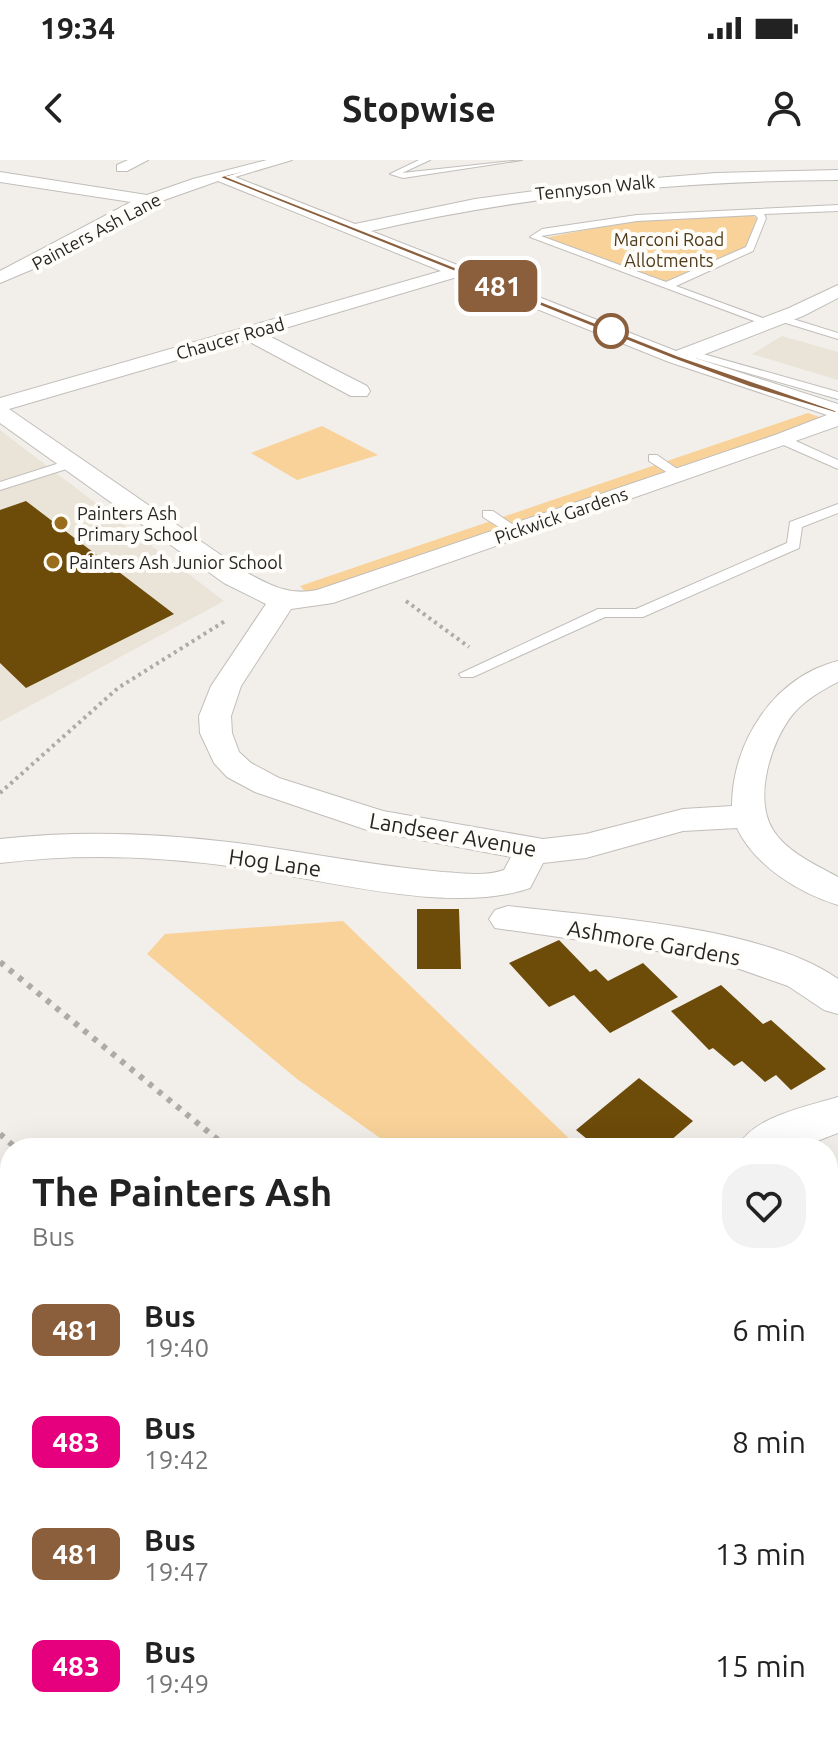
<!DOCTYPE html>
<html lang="en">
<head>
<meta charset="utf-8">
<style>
  :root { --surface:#fff; --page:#f2f2f2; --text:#222; --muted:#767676 }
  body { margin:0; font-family:Ubuntu,sans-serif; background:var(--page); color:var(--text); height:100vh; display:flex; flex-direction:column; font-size:30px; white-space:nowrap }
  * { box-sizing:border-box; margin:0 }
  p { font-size:26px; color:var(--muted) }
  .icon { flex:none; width:44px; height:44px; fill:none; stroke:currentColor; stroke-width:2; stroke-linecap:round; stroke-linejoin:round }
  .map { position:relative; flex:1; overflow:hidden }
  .sheet { position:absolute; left:0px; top:978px; width:838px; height:602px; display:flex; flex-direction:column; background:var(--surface); border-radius:32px 32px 0 0; box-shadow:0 8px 32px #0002 }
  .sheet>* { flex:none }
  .badge { padding:0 16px; border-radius:12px; font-size:28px; line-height:52px }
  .map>.badge { position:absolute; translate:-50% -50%; box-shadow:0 0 0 4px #fff }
  .round { display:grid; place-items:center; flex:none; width:84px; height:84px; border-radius:32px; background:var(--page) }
  .head { display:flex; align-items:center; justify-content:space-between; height:136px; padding:0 32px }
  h1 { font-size:38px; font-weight:600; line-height:60px }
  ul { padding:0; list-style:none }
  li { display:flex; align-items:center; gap:24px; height:112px; padding:0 32px }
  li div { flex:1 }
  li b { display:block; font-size:30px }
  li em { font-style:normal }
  li .badge { min-width:88px; font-weight:700; text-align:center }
  .status { display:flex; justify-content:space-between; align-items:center; height:56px; padding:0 40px; background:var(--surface); direction:ltr }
  .status svg { height:22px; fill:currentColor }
  header { display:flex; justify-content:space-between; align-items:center; height:104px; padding:0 32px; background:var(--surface); font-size:36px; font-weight:600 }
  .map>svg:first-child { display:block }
  .built { fill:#eae3d8 }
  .green { fill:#f8d298 }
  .building { fill:#6d4b09 }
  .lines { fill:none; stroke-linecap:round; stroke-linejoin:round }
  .service-casing { stroke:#c1beba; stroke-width:2 }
  .minor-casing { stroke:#c1beba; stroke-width:2 }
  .path-far2 { stroke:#adaaa7; stroke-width:4; stroke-dasharray:3 4; stroke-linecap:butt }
  .path-far1 { stroke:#adaaa7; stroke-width:6; stroke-dasharray:5 7; stroke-linecap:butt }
  .path { stroke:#adaaa7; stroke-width:7; stroke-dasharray:6 9; stroke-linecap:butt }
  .service { fill:#fff; fill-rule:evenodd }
  .minor { fill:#fff; fill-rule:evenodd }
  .line { fill:#8b5e3c; stroke:#fff; stroke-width:2 }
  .stop-dot { fill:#fff; stroke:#8b5e3c; stroke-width:4 }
  .poi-dot { fill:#996d1b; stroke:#fffdf9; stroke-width:3 }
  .labels { text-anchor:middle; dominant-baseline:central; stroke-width:8; stroke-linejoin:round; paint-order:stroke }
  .far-street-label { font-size:18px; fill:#272625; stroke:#fffdf9 }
  .far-park-label { font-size:18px; fill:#503c1b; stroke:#fffdf9 }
  .far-poi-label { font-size:18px; fill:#272625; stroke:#fffdf9; text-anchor:start }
  .street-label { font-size:22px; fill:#272625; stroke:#fffdf9 }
</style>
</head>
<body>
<div class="status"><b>19:34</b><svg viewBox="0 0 49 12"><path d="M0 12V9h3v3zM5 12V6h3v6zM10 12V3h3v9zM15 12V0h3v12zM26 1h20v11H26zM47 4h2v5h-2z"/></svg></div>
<header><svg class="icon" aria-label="back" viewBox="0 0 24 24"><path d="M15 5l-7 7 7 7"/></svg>Stopwise<svg class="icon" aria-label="person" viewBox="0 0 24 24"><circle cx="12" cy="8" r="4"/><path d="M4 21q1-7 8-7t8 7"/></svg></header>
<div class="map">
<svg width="838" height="1579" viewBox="0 0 838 1579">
  <rect width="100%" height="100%" fill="#f2efeb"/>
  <path class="built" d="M 782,176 L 838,192 L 838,220 L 752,194 Z
    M 0,270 L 224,441 L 0,562 Z"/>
  <path class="green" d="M 751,55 L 757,58 L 746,88 L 671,121 L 663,121 L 544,78 L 636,60 Z
    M 808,253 L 828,260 L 311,438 L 300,426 Z
    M 322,266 L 378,295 L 297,320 L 251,293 Z
    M 343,761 L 579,988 L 394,988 L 297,919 L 147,794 L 165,774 Z"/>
  <path class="building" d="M 26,341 L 174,454 L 26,528 L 0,503 L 0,350 Z
    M 417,749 L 459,749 L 461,809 L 417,809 Z
    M 559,780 L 590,812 L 596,809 L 608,821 L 643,803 L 678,837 L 610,873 L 574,835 L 549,847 L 509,803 Z
    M 721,825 L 763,864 L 771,860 L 826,909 L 791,930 L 776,915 L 765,922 L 742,901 L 734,906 L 713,888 L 709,890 L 671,851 Z
    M 639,918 L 693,961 L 662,988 L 598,988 L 576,970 Z"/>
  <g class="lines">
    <defs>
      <path id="service" d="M 419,0 L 430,0 L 402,13 L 522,0 L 403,18 L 390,14 Z
        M 838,45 L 838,51 L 764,54 L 766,58 L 753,91 L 676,126 L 771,161 L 771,165 L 767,166 L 530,77 L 542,69 L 637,55 ZM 755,55 L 758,58 L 746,87 L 666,122 L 541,76 L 637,61 Z
        M 780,155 L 838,173 L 838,179 L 776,160 L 776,156 Z
        M 689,190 L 838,232 L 838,239 L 685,195 L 685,191 Z
        M 779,277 L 787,277 L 838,300 L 838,309 L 779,283 Z
        M 649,295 L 657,295 L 686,315 L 676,318 L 649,301 Z
        M 72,299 L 76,300 L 76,306 L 0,330 L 0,322 Z
        M 838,344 L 838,353 L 802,367 L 799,388 L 643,457 L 605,457 L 473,517 L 461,517 L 459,514 L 598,449 L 636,449 L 787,383 L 790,362 Z
        M 483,351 L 493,351 L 522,371 L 510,374 L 483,357 Z"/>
      <path id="minor" d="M 128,0 L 148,0 L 127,11 L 117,11 L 117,5 Z
        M 267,0 L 292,0 L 235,17 L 355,64 L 475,39 L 595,23 L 716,13 L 838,10 L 838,20 C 680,21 525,35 371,71 L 676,191 L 789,148 L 838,125 L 838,138 L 803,156 L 695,198 L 838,244 L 838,266 L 333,443 L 291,449 L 241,526 L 231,556 L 232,573 L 239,592 L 251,603 L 279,618 L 383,651 L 543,679 L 586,674 L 683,649 L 732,646 C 732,582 774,517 838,501 L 838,522 C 822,530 805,540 793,554 C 771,581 753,638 773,670 C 787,692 816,705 838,717 L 838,745 C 799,733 755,706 737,668 L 683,671 L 586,698 L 543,703 L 530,728 C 452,756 319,718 236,707 C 156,696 80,693 0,703 L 0,679 C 80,670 157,673 237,683 C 306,692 374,706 443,712 C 463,713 484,717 504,710 L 511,697 L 367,670 L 255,632 L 227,617 L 214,603 L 200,573 L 199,556 L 211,526 L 266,444 L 224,423 L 0,263 L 0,238 L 441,111 L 218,21 L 153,44 L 45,104 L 0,123 L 0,111 L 131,42 L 0,22 L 0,12 L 147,35 L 193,19 ZM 457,117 L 669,202 L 827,255 L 775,275 L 317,430 C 288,436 269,425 244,411 L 9,249 L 246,180 L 351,236 L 367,236 L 370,231 L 367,226 L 265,174 Z
        M 508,746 C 599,757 763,766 838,819 L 838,854 L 824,850 L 788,826 L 731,806 L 657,791 L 495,768 L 489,759 L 495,750 Z
        M 838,937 L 838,973 L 799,988 L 737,988 C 753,956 806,947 838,937 Z"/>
    </defs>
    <use href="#service" class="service-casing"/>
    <use href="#minor" class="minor-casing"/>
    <path class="path-far2" d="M 406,441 L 469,487
      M 0,633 L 118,528 L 225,461"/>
    <path class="path-far1" d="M 0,802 L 228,988
      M 0,974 L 16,988"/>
    <path class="path" d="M 0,1148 L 10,1160
      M 828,1193 L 838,1201
      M 828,1478 L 838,1486
      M 456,1570 L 465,1579
      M 746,1570 L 758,1579"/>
    <use href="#service" class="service"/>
    <use href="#minor" class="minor"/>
  </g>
  <path class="line" d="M 287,0 L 228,17 L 679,196 L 838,251 L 835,253 L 749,227 L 673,199 L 218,17 L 284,0 Z"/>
  <circle class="stop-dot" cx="611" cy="171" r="16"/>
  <g class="poi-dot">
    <circle cx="61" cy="363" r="8"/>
    <circle cx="53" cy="402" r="8"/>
  </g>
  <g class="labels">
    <g class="far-street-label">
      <text transform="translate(595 27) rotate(-6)">Tennyson Walk</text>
      <text transform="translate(96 71) rotate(-28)">Painters Ash Lane</text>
      <text transform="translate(230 178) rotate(-16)">Chaucer Road</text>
      <text transform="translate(561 355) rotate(-19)">Pickwick Gardens</text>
    </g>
    <g class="far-park-label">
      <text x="669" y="79">Marconi Road<tspan x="669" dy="21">Allotments</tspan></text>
    </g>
    <g class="far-poi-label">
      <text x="77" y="353">Painters Ash<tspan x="77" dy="21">Primary School</tspan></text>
      <text x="69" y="402">Painters Ash Junior School</text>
    </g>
    <g class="street-label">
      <text transform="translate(453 674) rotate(10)">Landseer Avenue</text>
      <text transform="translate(275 702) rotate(8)">Hog Lane</text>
      <text transform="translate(654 782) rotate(10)">Ashmore Gardens</text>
    </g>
  </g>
</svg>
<b class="badge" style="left:498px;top:126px;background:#8b5e3c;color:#fff">481</b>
<section class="sheet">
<div class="head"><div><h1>The Painters Ash</h1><p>Bus</p></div><a class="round"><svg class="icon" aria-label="heart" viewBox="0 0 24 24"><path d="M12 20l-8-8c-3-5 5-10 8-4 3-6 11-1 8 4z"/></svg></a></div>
<ul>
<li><span class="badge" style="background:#8b5e3c;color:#fff">481</span><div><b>Bus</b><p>19:40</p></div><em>6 min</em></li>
<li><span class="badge" style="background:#e6007e;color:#fff">483</span><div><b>Bus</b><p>19:42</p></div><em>8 min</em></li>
<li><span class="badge" style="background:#8b5e3c;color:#fff">481</span><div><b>Bus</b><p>19:47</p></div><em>13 min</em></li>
<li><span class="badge" style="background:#e6007e;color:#fff">483</span><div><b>Bus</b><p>19:49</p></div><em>15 min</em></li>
</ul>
</section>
</div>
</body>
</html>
